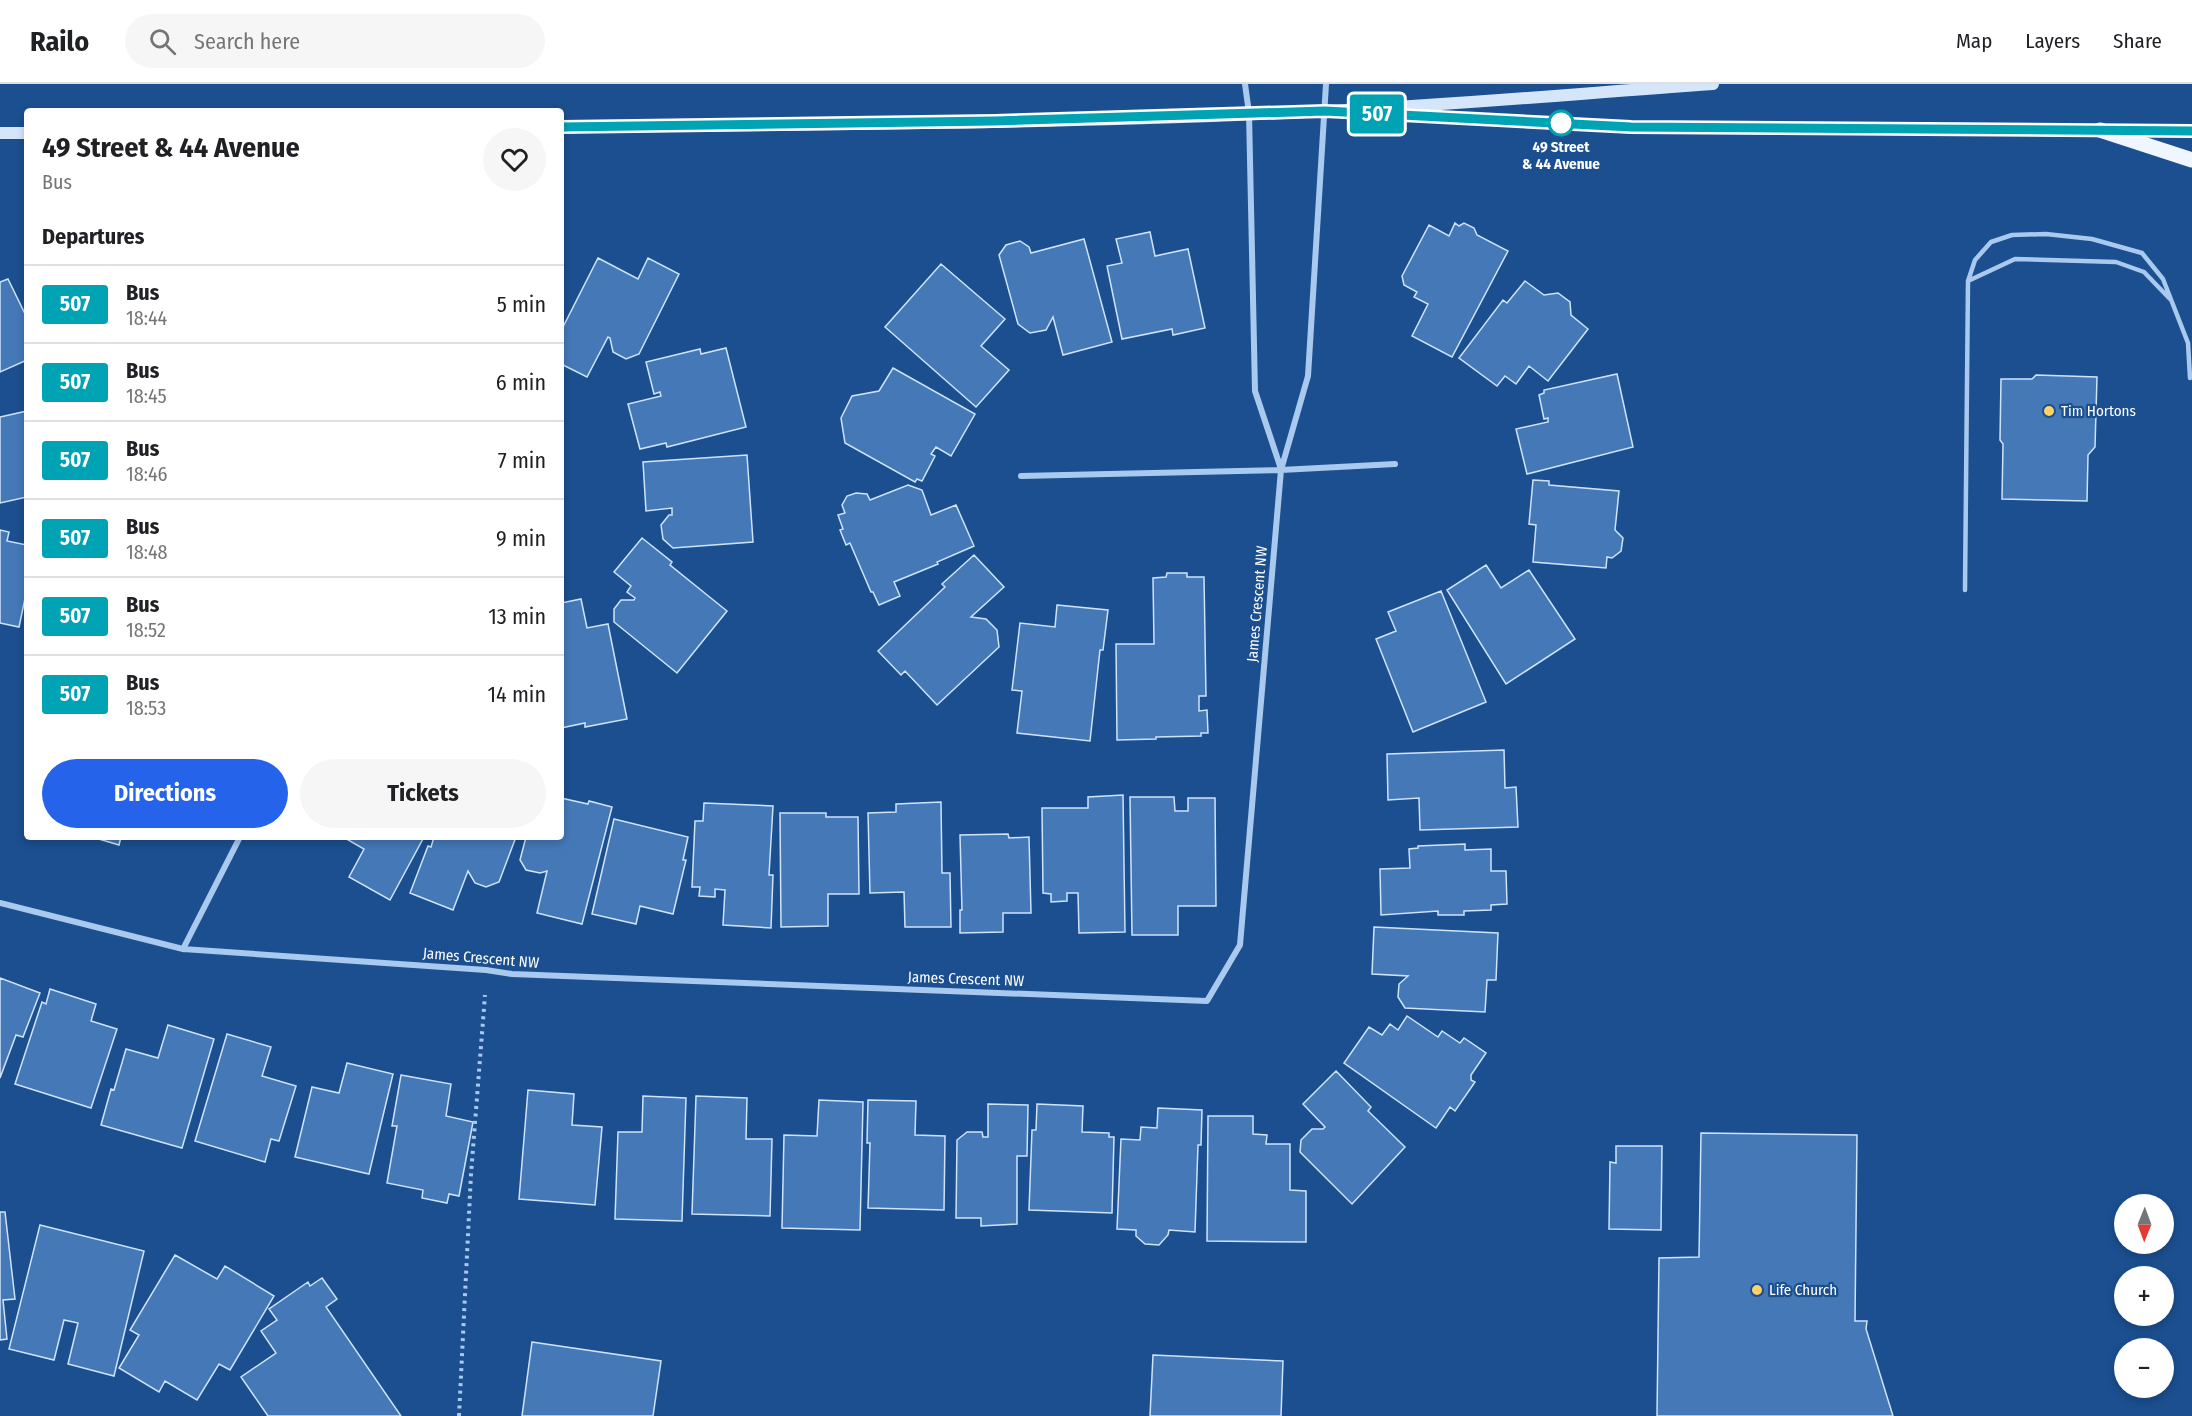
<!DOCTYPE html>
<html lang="en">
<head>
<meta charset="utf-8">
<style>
  :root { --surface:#fff; --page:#f6f6f6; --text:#202124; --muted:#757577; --line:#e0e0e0; --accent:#2563eb }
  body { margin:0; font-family:"Fira Sans Condensed",sans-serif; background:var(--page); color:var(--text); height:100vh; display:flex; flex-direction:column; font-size:22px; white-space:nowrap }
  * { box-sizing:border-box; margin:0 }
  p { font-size:20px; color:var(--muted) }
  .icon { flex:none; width:33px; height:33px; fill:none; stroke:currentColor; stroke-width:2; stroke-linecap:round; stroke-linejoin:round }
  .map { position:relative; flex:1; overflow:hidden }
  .side { position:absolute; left:24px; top:24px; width:540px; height:732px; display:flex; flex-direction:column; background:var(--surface); border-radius:6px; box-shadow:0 3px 9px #0003 }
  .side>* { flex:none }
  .badge { padding:0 12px; border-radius:4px; font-size:21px; line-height:39px }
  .needle { width:39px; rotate:181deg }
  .controls { position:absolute; left:2114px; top:1110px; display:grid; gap:12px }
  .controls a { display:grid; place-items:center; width:60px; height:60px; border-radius:50%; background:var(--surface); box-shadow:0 3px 9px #0003; font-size:30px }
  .map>.badge { position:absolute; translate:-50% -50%; box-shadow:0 0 0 3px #fff }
  h2 { padding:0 18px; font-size:22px; line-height:54px }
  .round { display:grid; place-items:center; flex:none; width:63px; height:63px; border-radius:32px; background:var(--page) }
  .head { display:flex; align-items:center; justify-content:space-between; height:102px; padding:0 18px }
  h1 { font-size:28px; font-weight:700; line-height:45px }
  .primary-button { display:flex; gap:12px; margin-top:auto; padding:12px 18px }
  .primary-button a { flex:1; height:69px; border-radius:36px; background:var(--accent); color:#fff; font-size:24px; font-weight:700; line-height:69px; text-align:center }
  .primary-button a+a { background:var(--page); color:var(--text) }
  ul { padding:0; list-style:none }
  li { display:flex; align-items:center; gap:18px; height:78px; padding:0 18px; border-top:2px solid var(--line) }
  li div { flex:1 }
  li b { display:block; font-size:22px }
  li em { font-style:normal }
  li .badge { min-width:66px; font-weight:700; text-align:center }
  header { display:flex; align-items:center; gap:36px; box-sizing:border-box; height:84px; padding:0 30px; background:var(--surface); border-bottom:2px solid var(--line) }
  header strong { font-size:28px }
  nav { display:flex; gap:33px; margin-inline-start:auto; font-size:21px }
  .search { width:420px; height:54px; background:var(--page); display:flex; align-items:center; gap:15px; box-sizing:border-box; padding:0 21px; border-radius:33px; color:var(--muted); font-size:22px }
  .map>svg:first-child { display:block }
  .building { fill:#4478b7; stroke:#cfe3fa; stroke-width:1.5 }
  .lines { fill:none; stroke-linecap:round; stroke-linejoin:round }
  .path { stroke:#a9c9ee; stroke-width:4; stroke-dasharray:3 4.5; stroke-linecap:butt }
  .lane { stroke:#a9c9ee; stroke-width:4.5 }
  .street { stroke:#a9c9ee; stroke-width:6 }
  .secondary { stroke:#d6e6fa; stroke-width:12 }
  .primary { stroke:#f0f6ff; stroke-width:15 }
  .line-casing { stroke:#fff; stroke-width:14 }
  .line { stroke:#00a3b4; stroke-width:9 }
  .stop-dot { fill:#fff; stroke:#00a3b4; stroke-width:3 }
  .poi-dot { fill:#ffd166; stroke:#1b4f8f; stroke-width:2 }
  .labels { text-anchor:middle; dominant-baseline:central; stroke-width:4.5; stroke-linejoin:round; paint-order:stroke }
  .stop-label { font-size:15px; font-weight:bold; fill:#fff; stroke:#1b4f8f }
  .poi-label { font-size:15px; fill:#fff; stroke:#1b4f8f; text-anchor:start }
  .street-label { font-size:15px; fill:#fff; stroke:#1b4f8f }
</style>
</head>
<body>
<header>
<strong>Railo</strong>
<div class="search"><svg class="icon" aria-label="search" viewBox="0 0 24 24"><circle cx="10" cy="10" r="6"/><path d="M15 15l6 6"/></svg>Search here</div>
<nav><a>Map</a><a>Layers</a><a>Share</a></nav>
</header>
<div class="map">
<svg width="2192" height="1332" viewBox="0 0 2192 1332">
  <rect width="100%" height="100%" fill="#1b4f8f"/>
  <path class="building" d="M 1455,139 L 1459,142 L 1464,139 L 1474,144 L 1477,151 L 1508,167 L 1452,273 L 1412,252 L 1428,220 L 1414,213 L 1417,208 L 1404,201 L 1402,192 L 1429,141 L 1449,152 Z
    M 1150,148 L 1155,172 L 1188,165 L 1205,244 L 1173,251 L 1172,245 L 1122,255 L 1107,182 L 1122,179 L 1116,155 Z
    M 1084,155 L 1112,258 L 1063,271 L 1053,233 L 1046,246 L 1030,249 L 1018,240 L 999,171 L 1006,161 L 1020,157 L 1029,163 L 1031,169 Z
    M 598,174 L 638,195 L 648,174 L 679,190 L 639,270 L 626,275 L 613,268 L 610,254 L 608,253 L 587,293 L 561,280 L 561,247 Z
    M 941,180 L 1005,235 L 981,262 L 1009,286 L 976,323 L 885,243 Z
    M 8,195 L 27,234 L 27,276 L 0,288 L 0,198 Z
    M 1525,197 L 1544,211 L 1558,209 L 1570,218 L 1571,231 L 1588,245 L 1548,297 L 1529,282 L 1516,300 L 1505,292 L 1497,302 L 1459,274 L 1503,216 L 1507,219 Z
    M 726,264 L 746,343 L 667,363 L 666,359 L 640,365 L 628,320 L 661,312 L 660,308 L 654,310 L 646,278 L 700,265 L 701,270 Z
    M 893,284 L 975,330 L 951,372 L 936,363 L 931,370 L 935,372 L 922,397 L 917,395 L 915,398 L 845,359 L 841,334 L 852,312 L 879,307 Z
    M 1617,290 L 1633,363 L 1527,390 L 1516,345 L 1548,338 L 1548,334 L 1544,335 L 1539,311 L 1544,309 L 1544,306 Z
    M 2036,291 L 2097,293 L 2095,363 L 2088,371 L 2087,417 L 2002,415 L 2003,360 L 2000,356 L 2001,295 L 2032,295 Z
    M 27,327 L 27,413 L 0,419 L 0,333 Z
    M 747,371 L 753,458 L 673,464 L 663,455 L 661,441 L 669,431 L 672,431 L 672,424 L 646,427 L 643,378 Z
    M 1533,396 L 1549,397 L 1549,401 L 1619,407 L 1615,446 L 1623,454 L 1621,467 L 1612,474 L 1607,473 L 1606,484 L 1533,478 L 1536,441 L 1529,440 Z
    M 908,401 L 922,406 L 931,431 L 956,421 L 974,462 L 937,478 L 938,480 L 894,498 L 900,512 L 879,521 L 873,508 L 871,508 L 850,459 L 846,461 L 840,446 L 843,445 L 838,431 L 845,429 L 842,421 L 847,412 L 856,409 L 867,410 L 870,416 Z
    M 0,446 L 9,448 L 7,457 L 27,461 L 27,505 L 19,543 L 0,539 Z
    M 642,454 L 672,478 L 670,481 L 727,527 L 677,589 L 614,538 L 614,525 L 621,516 L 634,516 L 635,514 L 627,508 L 631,502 L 614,488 Z
    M 974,471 L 1004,503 L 971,533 L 986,535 L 997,546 L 999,563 L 937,621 L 905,587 L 901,591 L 878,567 L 945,503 L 942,500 Z
    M 1486,481 L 1501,504 L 1529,486 L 1575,555 L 1506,600 L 1447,506 Z
    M 1167,489 L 1187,489 L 1187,493 L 1204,493 L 1206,612 L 1199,612 L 1199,627 L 1207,626 L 1208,649 L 1201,649 L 1201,652 L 1156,653 L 1156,655 L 1117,656 L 1116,560 L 1154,560 L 1153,494 L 1166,493 Z
    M 1441,507 L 1486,618 L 1413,648 L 1376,555 L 1396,547 L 1388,528 Z
    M 581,515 L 587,544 L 608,540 L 627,635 L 585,643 L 585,639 L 561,644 L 561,519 Z
    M 1057,521 L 1108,526 L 1103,566 L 1100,566 L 1090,657 L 1017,649 L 1022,607 L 1012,606 L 1020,539 L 1055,543 Z
    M 1504,666 L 1505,704 L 1516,703 L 1518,743 L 1420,746 L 1419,714 L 1388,716 L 1387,670 Z
    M 1123,711 L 1125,848 L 1079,849 L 1078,809 L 1067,809 L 1067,817 L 1051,818 L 1051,810 L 1043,809 L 1042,724 L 1088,724 L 1088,713 Z
    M 1130,713 L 1174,713 L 1175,727 L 1188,727 L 1188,714 L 1215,714 L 1216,822 L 1178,822 L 1178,851 L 1132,851 Z
    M 561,714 L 588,720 L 589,717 L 612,723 L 582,840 L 537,829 L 547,787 L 540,789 L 526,786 L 520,776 L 526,753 L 561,753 Z
    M 941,718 L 942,789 L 950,789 L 951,843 L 905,843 L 904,808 L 870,809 L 868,729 L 896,728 L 896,720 Z
    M 704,719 L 773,722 L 769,791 L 773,791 L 771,844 L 723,841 L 725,806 L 715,805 L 715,813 L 699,812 L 700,803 L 692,803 L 695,737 L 703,737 Z
    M 780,729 L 826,729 L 826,733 L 858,733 L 859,810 L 828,810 L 828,842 L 781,843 Z
    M 614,735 L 688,753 L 683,776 L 686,776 L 673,830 L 640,822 L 636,840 L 592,830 Z
    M 1008,750 L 1009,754 L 1029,753 L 1031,829 L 1003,829 L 1003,848 L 960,849 L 960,826 L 962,826 L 960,751 Z
    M 92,753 L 121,753 L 119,761 Z
    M 343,753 L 424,753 L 390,816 L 349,793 L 364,765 Z
    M 434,753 L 516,753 L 499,798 L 486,803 L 475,799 L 468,787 L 453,826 L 410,809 L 428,762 L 431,763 Z
    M 1465,760 L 1465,766 L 1491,765 L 1491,787 L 1506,787 L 1507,820 L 1491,821 L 1491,826 L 1464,827 L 1464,831 L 1438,831 L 1438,827 L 1381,831 L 1380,785 L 1410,784 L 1409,765 L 1418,764 L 1418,762 Z
    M 1374,843 L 1498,849 L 1496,896 L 1487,896 L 1485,928 L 1405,924 L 1398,913 L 1399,900 L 1408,892 L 1372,890 Z
    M 0,894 L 40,909 L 23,953 L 16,951 L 0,994 Z
    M 50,905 L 96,920 L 91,937 L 117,945 L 91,1024 L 15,1000 L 42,918 L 46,920 Z
    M 1407,932 L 1438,953 L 1442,947 L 1460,959 L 1464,954 L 1486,969 L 1471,991 L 1471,996 L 1475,998 L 1455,1027 L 1450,1023 L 1436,1044 L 1344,979 L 1369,943 L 1382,951 L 1390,940 L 1398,946 Z
    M 168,941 L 214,955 L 182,1064 L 101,1041 L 111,1005 L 114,1006 L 126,965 L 158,974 Z
    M 227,950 L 271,963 L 262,992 L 296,1002 L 279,1057 L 271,1055 L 265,1078 L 195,1057 Z
    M 347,979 L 393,990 L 369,1090 L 295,1073 L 312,1003 L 339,1009 Z
    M 1336,987 L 1371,1023 L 1368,1027 L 1405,1063 L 1352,1120 L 1300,1068 L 1301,1056 L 1312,1045 L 1323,1045 L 1325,1043 L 1303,1020 Z
    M 401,991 L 451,1000 L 446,1032 L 473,1038 L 459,1112 L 449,1110 L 447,1119 L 422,1114 L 423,1106 L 387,1099 L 397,1042 L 392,1042 Z
    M 528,1006 L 574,1010 L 572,1041 L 602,1043 L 595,1121 L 519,1115 Z
    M 643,1012 L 686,1014 L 682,1137 L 615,1135 L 618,1048 L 642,1048 Z
    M 696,1012 L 747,1014 L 746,1055 L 772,1055 L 770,1132 L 692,1130 Z
    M 819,1016 L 863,1018 L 860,1146 L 782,1144 L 784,1051 L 817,1052 Z
    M 868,1016 L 916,1017 L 915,1051 L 945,1052 L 944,1126 L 868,1124 L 870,1059 L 867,1059 Z
    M 988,1020 L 1028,1021 L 1027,1072 L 1017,1072 L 1017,1140 L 981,1142 L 981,1134 L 956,1134 L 957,1056 L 967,1048 L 982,1048 L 983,1053 L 988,1053 Z
    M 1037,1020 L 1083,1022 L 1082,1048 L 1109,1049 L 1109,1053 L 1114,1053 L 1112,1129 L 1029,1126 L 1032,1046 L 1036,1046 Z
    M 1158,1024 L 1202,1026 L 1201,1061 L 1198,1061 L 1195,1148 L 1169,1146 L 1168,1151 L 1159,1161 L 1145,1160 L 1136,1152 L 1136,1146 L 1117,1145 L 1121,1055 L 1140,1056 L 1141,1043 L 1157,1044 Z
    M 1208,1032 L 1253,1032 L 1253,1050 L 1267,1051 L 1266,1060 L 1290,1060 L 1290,1106 L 1306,1107 L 1306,1158 L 1207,1157 Z
    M 1701,1049 L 1857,1051 L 1855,1237 L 1867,1237 L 1866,1245 L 1893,1332 L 1657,1332 L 1659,1174 L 1699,1173 Z
    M 1616,1062 L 1662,1062 L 1661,1146 L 1609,1145 L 1610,1078 L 1616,1079 Z
    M 0,1128 L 5,1128 L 15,1215 L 3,1216 L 7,1255 L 0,1256 Z
    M 40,1141 L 144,1167 L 114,1292 L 68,1280 L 78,1239 L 64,1236 L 54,1276 L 9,1265 Z
    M 175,1171 L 217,1195 L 225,1182 L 274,1212 L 230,1286 L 219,1280 L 197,1316 L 165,1297 L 159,1308 L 119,1284 L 139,1251 L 130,1246 Z
    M 322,1194 L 337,1215 L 326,1223 L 401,1332 L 268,1332 L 241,1293 L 276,1269 L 261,1247 L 277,1236 L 269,1225 L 308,1198 L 310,1202 Z
    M 532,1258 L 661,1277 L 653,1332 L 522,1332 Z
    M 1153,1271 L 1283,1277 L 1281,1332 L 1150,1332 Z"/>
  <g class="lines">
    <path class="path" d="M 459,1332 L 471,1090 L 485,911"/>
    <path class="lane" d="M 1968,197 L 1975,176 L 1991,158 L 2012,151 L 2046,150 L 2092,155 L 2142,169 L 2163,195 L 2188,259 L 2190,294
      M 1965,506 L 1968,197 L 2015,175 L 2116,178 L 2144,188 L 2170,215"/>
    <path class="street" d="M 1245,0 L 1249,29 L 1255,307 L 1281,385
      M 1021,392 L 1281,386 L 1395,380
      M 0,819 L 183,865 L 486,886 L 512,890 L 1207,917 L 1240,861 L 1281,386 L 1308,292 L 1326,0
      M 183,865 L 240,753"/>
    <path class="secondary" d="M 1380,30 L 1631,43 L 2192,47
      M 561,43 C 816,40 1071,40 1326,27 C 1455,21 1584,9 1713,0
      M 0,49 L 27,49"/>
    <path class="primary" d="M 2100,46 L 2192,76"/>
  </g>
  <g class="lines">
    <defs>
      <path id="line" d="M 561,43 L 995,37 L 1325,27 L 1631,43 L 2192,47"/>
    </defs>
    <use href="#line" class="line-casing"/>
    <use href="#line" class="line"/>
  </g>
  <circle class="stop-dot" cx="1561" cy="39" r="12"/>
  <g class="poi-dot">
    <circle cx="2049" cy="327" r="6"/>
    <circle cx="1757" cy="1206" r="6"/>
  </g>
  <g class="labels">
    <g class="stop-label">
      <text x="1561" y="63">49 Street<tspan x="1561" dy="17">&amp; 44 Avenue</tspan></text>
    </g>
    <g class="poi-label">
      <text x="2061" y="327">Tim Hortons</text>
      <text x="1769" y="1206">Life Church</text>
    </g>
    <g class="street-label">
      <text transform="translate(1257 520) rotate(-85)">James Crescent NW</text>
      <text transform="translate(481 874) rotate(5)">James Crescent NW</text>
      <text transform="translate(966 895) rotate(2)">James Crescent NW</text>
    </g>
  </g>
</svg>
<div class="controls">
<a><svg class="needle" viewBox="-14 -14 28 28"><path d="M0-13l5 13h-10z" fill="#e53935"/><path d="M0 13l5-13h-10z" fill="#757577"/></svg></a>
<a>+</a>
<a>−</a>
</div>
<b class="badge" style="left:1377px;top:30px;background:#00a3b4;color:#fff">507</b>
<section class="side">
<div class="head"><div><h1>49 Street &amp; 44 Avenue</h1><p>Bus</p></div><a class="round"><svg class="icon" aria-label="heart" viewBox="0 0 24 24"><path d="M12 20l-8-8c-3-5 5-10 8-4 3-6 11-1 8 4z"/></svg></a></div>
<h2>Departures</h2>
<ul>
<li><span class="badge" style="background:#00a3b4;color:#fff">507</span><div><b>Bus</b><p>18:44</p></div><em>5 min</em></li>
<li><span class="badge" style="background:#00a3b4;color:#fff">507</span><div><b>Bus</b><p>18:45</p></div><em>6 min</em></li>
<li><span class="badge" style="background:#00a3b4;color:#fff">507</span><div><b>Bus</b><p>18:46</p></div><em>7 min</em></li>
<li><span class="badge" style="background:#00a3b4;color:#fff">507</span><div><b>Bus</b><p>18:48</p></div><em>9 min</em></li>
<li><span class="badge" style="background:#00a3b4;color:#fff">507</span><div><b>Bus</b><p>18:52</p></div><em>13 min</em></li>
<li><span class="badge" style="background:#00a3b4;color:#fff">507</span><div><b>Bus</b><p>18:53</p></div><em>14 min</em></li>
</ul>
<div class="primary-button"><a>Directions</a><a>Tickets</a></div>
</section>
</div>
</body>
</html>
